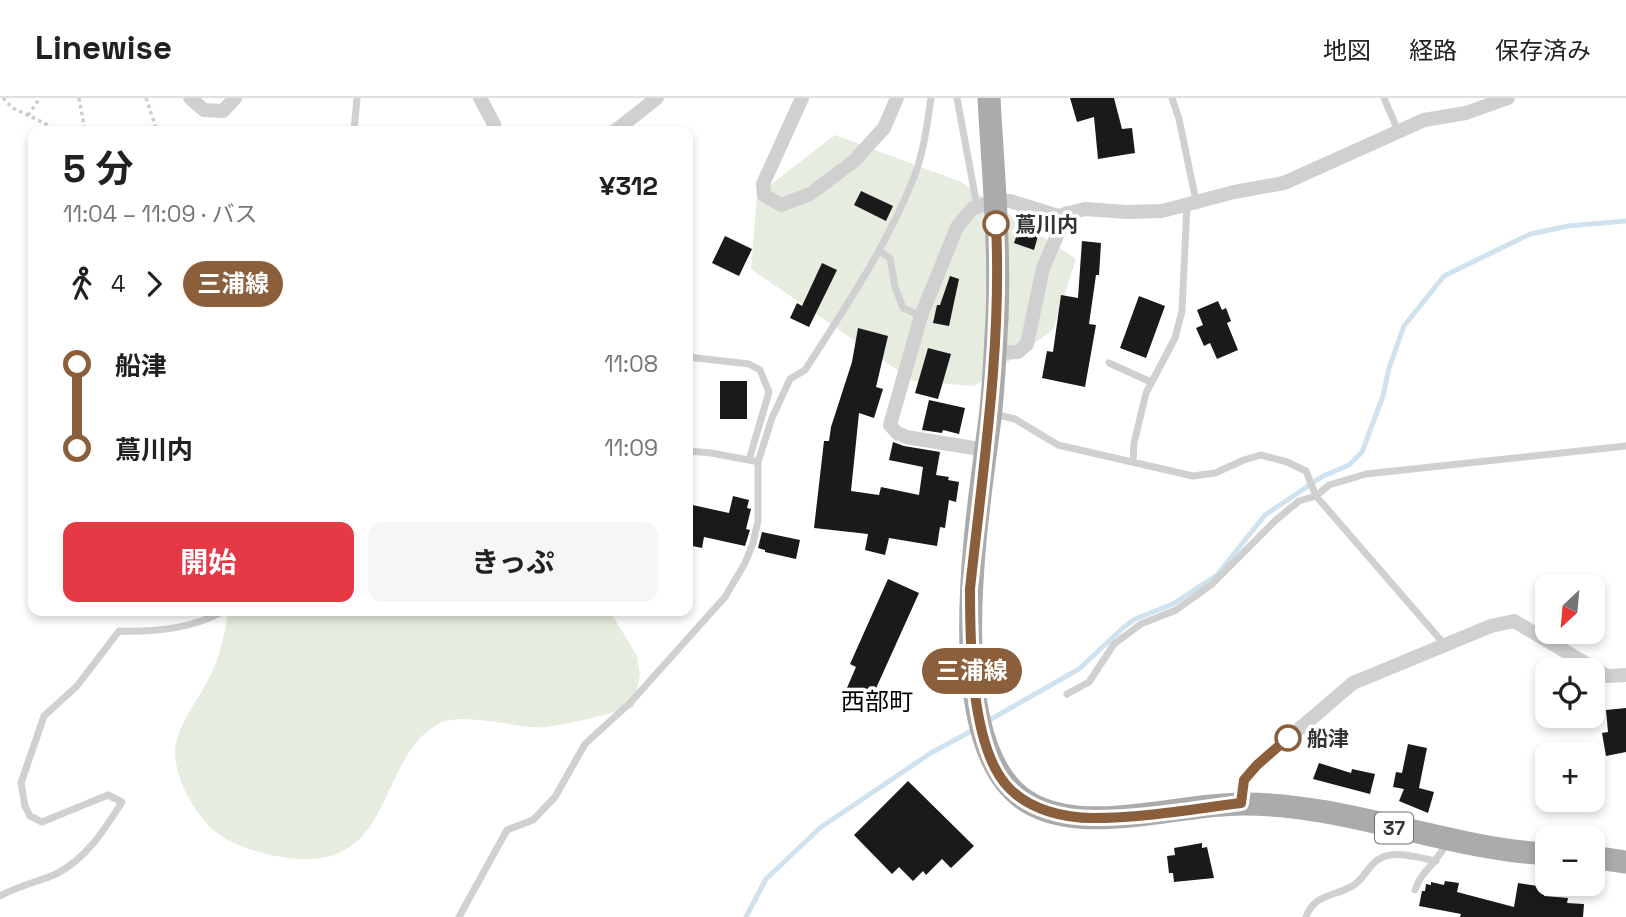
<!DOCTYPE html>
<html lang="ja">
<head>
<meta charset="utf-8">
<style>
  :root { --surface:#fff; --page:#f6f6f6; --text:#202124; --muted:#757577; --line:#e0e0e0; --accent:#e63946 }
  body { margin:0; font-family:"Space Grotesk","Noto Sans JP",sans-serif; background:var(--page); color:var(--text); height:100vh; display:flex; flex-direction:column; font-size:26px; white-space:nowrap }
  * { box-sizing:border-box; margin:0 }
  p { font-size:23px; color:var(--muted) }
  .icon { flex:none; width:38px; height:38px; fill:none; stroke:currentColor; stroke-width:2; stroke-linecap:round; stroke-linejoin:round }
  .map { position:relative; flex:1; overflow:hidden }
  .sheet { position:absolute; left:28px; top:28px; width:665px; height:490px; display:flex; flex-direction:column; background:var(--surface); border-radius:14px; box-shadow:0 4px 10px #0003 }
  .sheet>* { flex:none }
  .badge { padding:0 14px; border-radius:23px; font-size:24px; line-height:46px }
  .needle { width:46px; rotate:206deg }
  .buttons { position:absolute; left:1535px; top:476px; display:grid; gap:14px }
  .buttons a { display:grid; place-items:center; width:70px; height:70px; border-radius:14px; background:var(--surface); box-shadow:0 4px 10px #0003; font-size:35px }
  .map>.badge { position:absolute; translate:-50% -50%; box-shadow:0 0 0 4px #fff }
  .legs { display:flex; align-items:center; gap:10px; height:77px; padding:0 35px; font-size:23px }
  .legs p { margin-inline-start:auto }
  .summary { display:flex; align-items:center; justify-content:space-between; height:119px; padding:0 35px }
  h1 { font-size:38px; font-weight:700; line-height:52px }
  .cta { display:flex; gap:14px; margin-top:auto; padding:14px 35px }
  .cta a { flex:1; height:80px; border-radius:14px; background:var(--accent); color:#fff; font-size:28px; font-weight:700; line-height:80px; text-align:center }
  .cta a+a { background:var(--page); color:var(--text) }
  ul { padding:0 35px; list-style:none }
  li { display:flex; align-items:center; gap:24px; height:84px; font-size:26px }
  li i { display:grid; place-items:center; width:10px; height:100%; margin:0 9px; background:currentColor }
  li i::after { content:''; width:18px; height:18px; margin:-9px; border:5px solid; border-radius:50%; background:var(--surface) }
  li p { margin-inline-start:auto }
  li:first-child i { background:linear-gradient(#0000 50%,currentColor 0) }
  li:last-child i { background:linear-gradient(currentColor 50%,#0000 0) }
  header { display:flex; align-items:center; gap:42px; box-sizing:border-box; height:98px; padding:0 35px; background:var(--surface); border-bottom:2px solid var(--line) }
  header strong { font-size:33px }
  nav { display:flex; gap:38px; margin-inline-start:auto; font-size:24px }
  .map>svg:first-child { display:block }
  .green { fill:#e6ecdf }
  .lines { fill:none; stroke-linecap:round; stroke-linejoin:round }
  .stream { stroke:#cfe2ee; stroke-width:5 }
  .building { fill:#1a1a1a }
  .path { stroke:#cdcdcd; stroke-width:3.5; stroke-dasharray:3.5 3.5; stroke-linecap:butt }
  .service { stroke:#d0d0d0; stroke-width:7 }
  .minor { stroke:#d0d0d0; stroke-width:14 }
  .primary { stroke:#ababab; stroke-width:23 }
  .line-1-casing { stroke:#fff; stroke-width:16 }
  .line-1 { stroke:#8b5e3c; stroke-width:10 }
  .stop-1-dot { fill:#fff; stroke:#8b5e3c; stroke-width:3.5 }
  .labels { text-anchor:middle; dominant-baseline:central; stroke-width:7; stroke-linejoin:round; paint-order:stroke }
  .shield { fill:#fff; stroke:#707070; stroke-width:2 }
  .shield-label { font-size:19px; font-weight:bold; fill:#333 }
  .stop-label { font-size:21px; font-weight:bold; fill:#333; stroke:#fff; text-anchor:start }
  .quarter-label { font-size:24px; fill:#000; stroke:#fff }
</style>
</head>
<body>
<header>
<strong>Linewise</strong>
<nav><a>地図</a><a>経路</a><a>保存済み</a></nav>
</header>
<div class="map">
<svg width="1626" height="819" viewBox="0 0 1626 819">
  <rect width="100%" height="100%" fill="#fff"/>
  <path class="green" d="M 835,37 L 961,84 L 1076,161 L 1053,232 L 974,288 L 913,283 L 751,171 L 757,97 Z
    M 228,513 L 610,513 L 637,558 L 640,577 L 633,610 C 604,616 574,626 545,629 C 527,631 505,624 487,623 C 473,621 453,619 440,625 C 392,650 391,720 351,748 C 325,767 288,762 259,754 C 245,750 227,743 216,734 C 194,717 170,673 176,645 C 181,624 194,607 205,588 C 218,566 225,538 228,513 Z"/>
  <g class="lines">
    <path class="stream" d="M 986,624 L 1079,571 L 1124,529 L 1135,521 L 1173,506 L 1217,477 L 1265,417 L 1323,378 L 1349,367 L 1362,354 L 1383,298 L 1389,270 L 1404,228 L 1444,178 L 1530,136 L 1568,128 L 1626,123
      M 746,819 L 766,781 L 821,729 L 931,655 L 975,631"/>
  </g>
  <path class="building" d="M 1070,0 L 1114,0 L 1122,31 L 1132,30 L 1135,55 L 1098,61 L 1094,19 L 1077,24 Z
    M 861,93 L 893,108 L 886,123 L 854,107 Z
    M 1021,125 L 1040,131 L 1034,152 L 1014,145 Z
    M 725,138 L 752,151 L 739,178 L 712,165 Z
    M 1082,143 L 1101,145 L 1099,177 L 1096,177 L 1089,226 L 1096,227 L 1085,289 L 1042,280 L 1047,253 L 1053,254 L 1061,197 L 1078,200 Z
    M 822,165 L 837,172 L 809,229 L 790,220 L 797,205 L 802,208 Z
    M 950,178 L 959,181 L 949,228 L 933,225 L 937,207 L 940,207 Z
    M 1139,198 L 1165,208 L 1146,260 L 1120,250 Z
    M 1218,203 L 1222,212 L 1226,210 L 1231,223 L 1227,225 L 1238,252 L 1217,261 L 1210,245 L 1204,248 L 1196,230 L 1203,227 L 1197,212 Z
    M 858,230 L 888,238 L 876,289 L 883,291 L 874,320 L 859,315 L 851,393 L 879,397 L 881,389 L 919,397 L 923,369 L 889,362 L 893,344 L 904,348 L 940,354 L 936,377 L 949,379 L 948,382 L 959,384 L 956,404 L 949,402 L 945,430 L 940,429 L 937,448 L 889,440 L 885,457 L 865,452 L 868,436 L 814,430 L 824,343 L 829,343 L 831,329 L 852,264 Z
    M 928,250 L 951,256 L 938,301 L 915,295 Z
    M 720,283 L 747,283 L 747,321 L 720,321 Z
    M 929,302 L 965,310 L 959,336 L 943,332 L 942,335 L 922,332 Z
    M 733,398 L 749,402 L 747,410 L 751,411 L 746,431 L 750,432 L 745,448 L 704,439 L 702,450 L 688,447 L 688,406 L 729,415 Z
    M 762,434 L 800,442 L 796,461 L 765,454 L 765,452 L 758,450 Z
    M 888,481 L 919,495 L 864,617 L 840,606 L 856,569 L 850,566 Z
    M 1626,610 L 1626,654 L 1606,658 L 1602,635 L 1608,634 L 1606,612 Z
    M 1408,646 L 1427,650 L 1419,690 L 1434,694 L 1428,715 L 1399,703 L 1404,691 L 1393,689 L 1396,674 L 1402,675 Z
    M 1319,665 L 1351,675 L 1352,671 L 1375,676 L 1370,696 L 1313,681 Z
    M 908,683 L 974,748 L 951,770 L 942,761 L 926,777 L 923,773 L 913,783 L 899,769 L 892,776 L 854,737 Z
    M 1202,745 L 1202,750 L 1207,749 L 1214,780 L 1174,784 L 1173,775 L 1169,775 L 1167,758 L 1175,757 L 1174,750 Z
    M 1445,783 L 1459,785 L 1457,794 L 1514,809 L 1518,785 L 1545,789 L 1544,798 L 1568,800 L 1567,805 L 1584,806 L 1583,819 L 1460,819 L 1461,816 L 1419,808 L 1422,793 L 1425,793 L 1426,786 L 1431,787 L 1431,784 L 1444,787 Z"/>
  <g class="lines">
    <path class="path" d="M 3,0 L 13,10 L 50,28 L 53,33
      M 79,0 L 85,33
      M 146,0 L 157,33
      M 28,17 L 40,0"/>
    <path class="service" d="M 957,0 L 977,108
      M 1172,0 L 1179,21 L 1196,103
      M 1384,0 L 1398,33
      M 354,33 L 357,0
      M 879,153 L 890,160 L 895,189 L 903,210 L 921,218
      M 688,259 L 749,266 L 760,272 L 769,294 L 749,362
      M 1109,265 L 1151,284
      M 994,316 L 1015,321 L 1058,347 L 1193,378 L 1215,375 L 1244,362 L 1261,357 L 1287,364 L 1306,373 L 1316,398 L 1445,547
      M 688,353 L 711,355 L 754,363
      M 1133,364 L 1134,345 L 1146,295 L 1175,240 L 1182,213 L 1187,106
      M 1067,596 L 1089,584 L 1114,546 L 1141,526 L 1176,512 L 1211,487 L 1276,422 L 1299,403 L 1316,398 L 1329,387 L 1366,376 L 1626,348
      M 1415,792 C 1422,771 1438,765 1447,744
      M 0,798 C 18,788 38,784 56,776 C 86,761 105,731 122,704 L 108,697 L 42,724 L 30,718 L 25,708 L 21,685 L 44,618 L 77,588 L 119,533 C 156,534 191,531 224,513
      M 459,819 L 507,732 L 533,722 L 555,699 L 585,646 L 630,605 L 725,499 L 745,465 L 753,445 L 758,423 L 758,364 L 772,320 L 790,281 L 805,272 C 845,210 887,148 914,79 C 924,54 927,26 931,0
      M 1306,819 C 1314,795 1336,799 1354,787 C 1365,780 1369,765 1381,760 C 1397,752 1419,760 1436,763"/>
    <path class="minor" d="M 190,0 L 204,12 L 223,13 L 235,0
      M 480,0 L 494,26 L 493,33
      M 802,0 L 763,86 L 764,97 L 781,107 L 810,96 L 854,63 L 884,30 L 897,0
      M 615,33 L 657,0
      M 995,255 L 1018,254 L 1027,246 L 1043,170 L 1067,115
      M 986,352 L 906,339 L 897,335 L 890,327 L 921,218 L 957,129 L 973,110 L 995,103 L 1010,103 L 1058,118 L 1085,111 L 1127,114 L 1162,113 L 1234,94 L 1284,85 L 1424,22 L 1466,15 L 1508,0
      M 1241,705 L 1244,682 L 1257,667 L 1353,585 L 1491,528 L 1514,523 L 1607,578 L 1626,577"/>
    <path class="primary" d="M 989,0 C 993,73 1000,147 997,220 C 995,253 994,287 990,320 C 979,410 935,657 1033,707 C 1091,737 1181,705 1244,706 C 1347,706 1444,750 1547,756
      M 1592,759 L 1626,764"/>
  </g>
  <g class="lines">
    <defs>
      <path id="line-1" d="M 996,126 C 1002,249 983,369 970,491 C 970,543 970,652 1010,691 C 1031,712 1064,720 1093,720 C 1142,720 1193,711 1241,705 L 1244,682 L 1257,667 L 1288,640"/>
    </defs>
    <use href="#line-1" class="line-1-casing"/>
    <use href="#line-1" class="line-1"/>
  </g>
  <g class="stop-1-dot">
    <circle cx="996" cy="126" r="12"/>
    <circle cx="1288" cy="640" r="12"/>
  </g>
  <g class="labels">
    <rect class="shield" x="1375" y="714.5" width="38" height="31" rx="5"/>
    <g class="shield-label">
      <text x="1394" y="730">37</text>
    </g>
    <g class="stop-label">
      <text x="1015" y="126">蔦川内</text>
      <text x="1307" y="640">船津</text>
    </g>
    <g class="quarter-label">
      <text x="877" y="603">西部町</text>
    </g>
  </g>
</svg>
<div class="buttons">
<a><svg class="needle" viewBox="-14 -14 28 28"><path d="M0-13l5 13h-10z" fill="#e53935"/><path d="M0 13l5-13h-10z" fill="#757577"/></svg></a>
<a><svg class="icon" aria-label="locate" viewBox="0 0 24 24"><circle cx="12" cy="12" r="6"/><path d="M12 2v4M12 18v4M2 12h4M18 12h4"/></svg></a>
<a>+</a>
<a>−</a>
</div>
<b class="badge" style="left:972px;top:573px;background:#8b5e3c;color:#fff">三浦線</b>
<section class="sheet">
<div class="summary"><div><h1>5 分</h1><p>11:04 – 11:09 · バス</p></div><b>¥312</b></div>
<div class="legs"><svg class="icon" aria-label="walk" viewBox="0 0 24 24"><circle cx="13" cy="4" r="2"/><path d="M13 8l-2 6 4 7M11 14l-3 7M7 12l3-4h3l4 4"/></svg>4<svg class="icon" aria-label="forward" viewBox="0 0 24 24"><path d="M9 5l7 7-7 7"/></svg><b class="badge" style="background:#8b5e3c;color:#fff">三浦線</b></div>
<ul>
<li><i style="color:#8b5e3c"></i><b>船津</b><p>11:08</p></li>
<li><i style="color:#8b5e3c"></i><b>蔦川内</b><p>11:09</p></li>
</ul>
<div class="cta"><a>開始</a><a>きっぷ</a></div>
</section>
</div>
</body>
</html>
